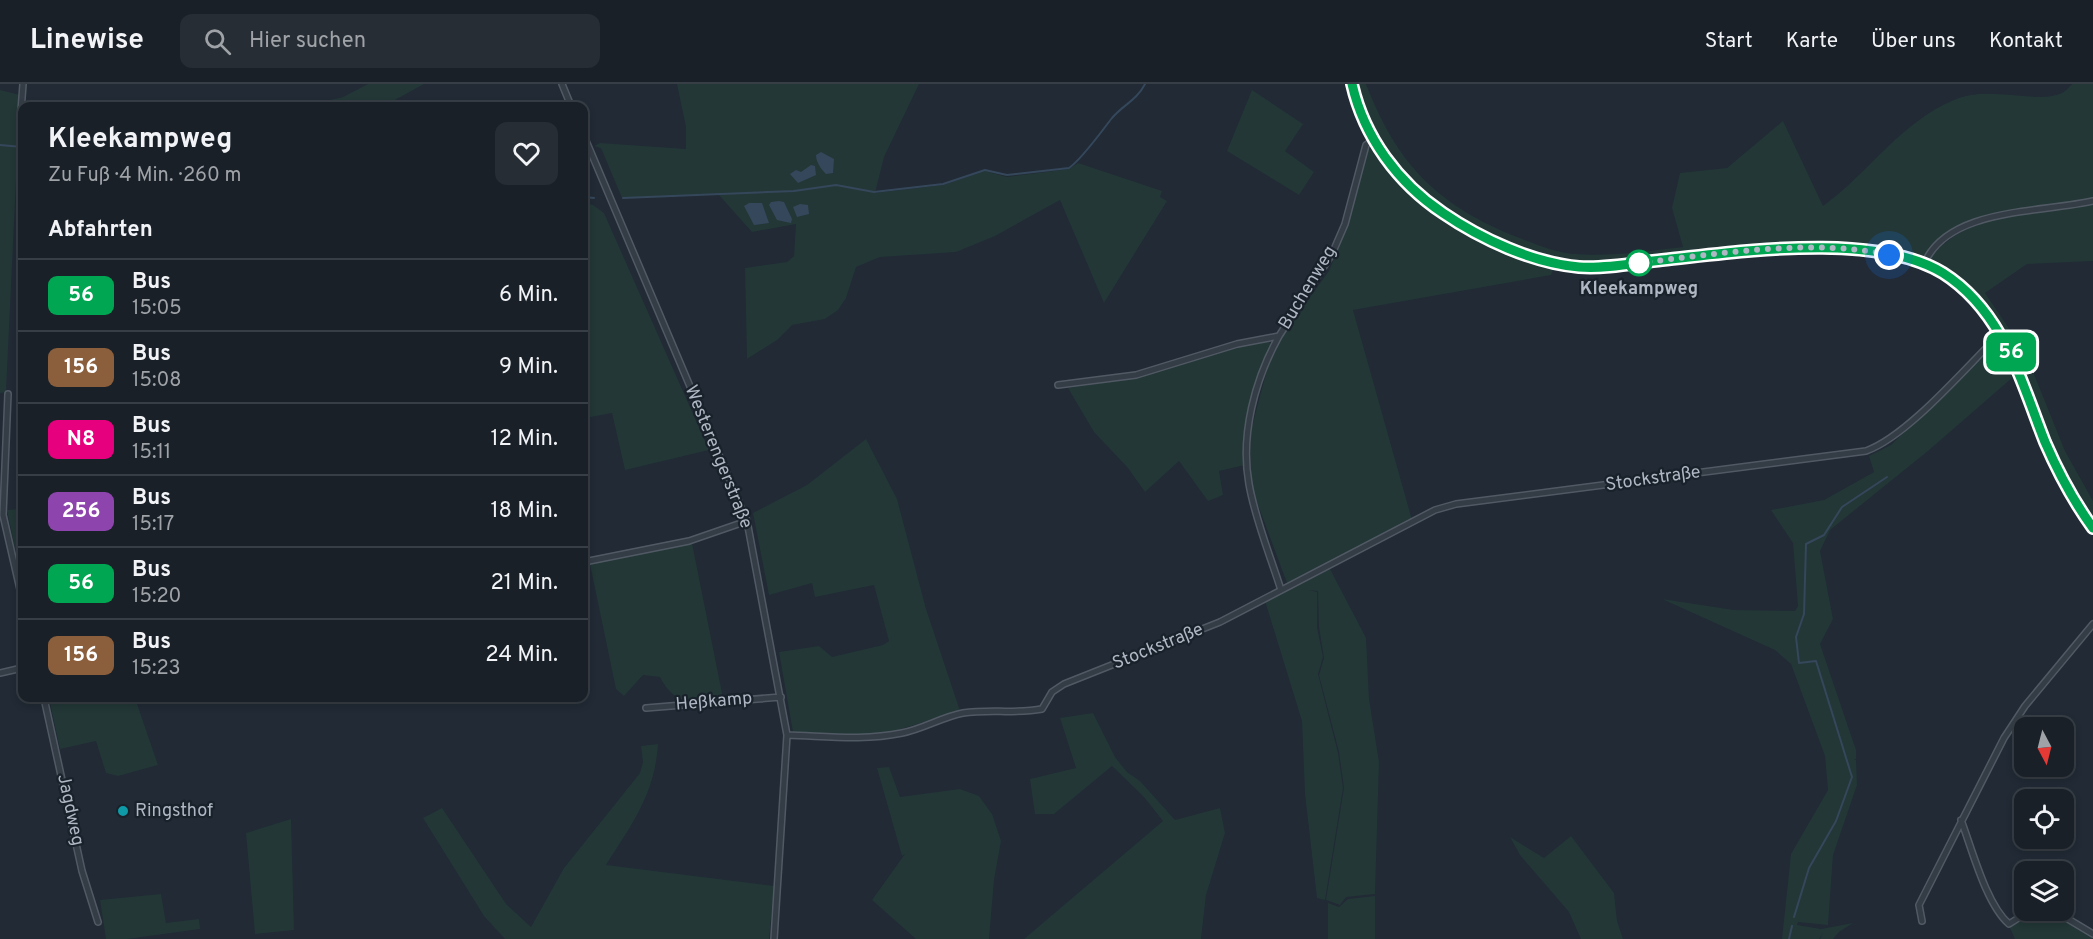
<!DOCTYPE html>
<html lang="de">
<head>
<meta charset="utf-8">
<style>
  :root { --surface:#192028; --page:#262d34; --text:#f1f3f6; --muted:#9fa3a8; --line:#373e45 }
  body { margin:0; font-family:Overpass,sans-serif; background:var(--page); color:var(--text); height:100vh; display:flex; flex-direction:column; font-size:22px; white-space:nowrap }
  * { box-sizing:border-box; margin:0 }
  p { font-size:20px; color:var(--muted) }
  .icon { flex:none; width:33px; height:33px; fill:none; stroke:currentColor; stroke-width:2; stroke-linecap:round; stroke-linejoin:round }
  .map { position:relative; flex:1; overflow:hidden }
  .panel { position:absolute; left:18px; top:18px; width:570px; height:600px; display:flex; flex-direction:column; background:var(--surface); border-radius:12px; box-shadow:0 3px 9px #0003,0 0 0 2px var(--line) }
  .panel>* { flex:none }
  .badge { padding:0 12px; border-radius:9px; font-size:21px; line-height:39px }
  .needle { width:39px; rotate:173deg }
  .controls { position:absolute; left:2014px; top:633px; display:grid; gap:12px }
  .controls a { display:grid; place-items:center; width:60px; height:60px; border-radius:12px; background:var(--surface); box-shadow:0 3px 9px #0003,0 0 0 2px var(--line); font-size:30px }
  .you { position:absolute; width:30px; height:30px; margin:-15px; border:4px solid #fff; border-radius:50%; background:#1a73e8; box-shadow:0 0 0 9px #1a73e833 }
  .map>.badge { position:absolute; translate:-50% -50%; box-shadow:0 0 0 3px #fff }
  h2 { padding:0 30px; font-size:22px; line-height:54px }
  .round { display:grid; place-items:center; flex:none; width:63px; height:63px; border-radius:12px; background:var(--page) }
  .head { display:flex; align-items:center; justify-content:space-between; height:102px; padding:0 30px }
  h1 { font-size:28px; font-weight:700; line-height:45px }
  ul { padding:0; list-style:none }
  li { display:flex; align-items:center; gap:18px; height:72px; padding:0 30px; border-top:2px solid var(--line) }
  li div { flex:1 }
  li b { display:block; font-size:22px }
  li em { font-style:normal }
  li .badge { min-width:66px; font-weight:700; text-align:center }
  header { display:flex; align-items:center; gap:36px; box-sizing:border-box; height:84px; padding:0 30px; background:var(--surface); border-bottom:2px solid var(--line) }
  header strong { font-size:28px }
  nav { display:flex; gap:33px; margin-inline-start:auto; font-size:21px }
  .search { width:420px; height:54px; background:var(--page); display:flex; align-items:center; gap:15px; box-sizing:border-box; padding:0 21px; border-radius:12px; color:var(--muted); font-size:22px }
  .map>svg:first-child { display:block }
  .green { fill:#233737; fill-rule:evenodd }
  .water { fill:#35475b }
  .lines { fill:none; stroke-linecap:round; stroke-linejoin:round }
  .stream { stroke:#35475b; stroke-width:2 }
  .street-casing { stroke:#515a64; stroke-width:8 }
  .secondary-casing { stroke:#515a64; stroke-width:9 }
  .street { stroke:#343c46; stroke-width:5 }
  .secondary { stroke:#424c58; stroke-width:7 }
  .line-casing { stroke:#fff; stroke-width:14 }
  .line { stroke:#00a651; stroke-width:9 }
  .walk { stroke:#aeb7c3; stroke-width:6; stroke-dasharray:0 10.8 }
  .stop-dot { fill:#fff; stroke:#00a651; stroke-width:3 }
  .culture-dot { fill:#0f9aa8; stroke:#19212a; stroke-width:2 }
  .labels { text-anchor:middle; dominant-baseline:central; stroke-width:4.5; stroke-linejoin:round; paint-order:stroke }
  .street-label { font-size:18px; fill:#aeb7c3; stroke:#19212a }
  .stop-label { font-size:18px; font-weight:bold; fill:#aeb7c3; stroke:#19212a }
  .poi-label { font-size:18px; fill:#aeb7c3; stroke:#19212a; text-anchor:start }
</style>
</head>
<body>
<header>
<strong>Linewise</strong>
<div class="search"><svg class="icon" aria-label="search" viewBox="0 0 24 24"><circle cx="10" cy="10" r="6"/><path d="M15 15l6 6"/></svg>Hier suchen</div>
<nav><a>Start</a><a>Karte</a><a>Über uns</a><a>Kontakt</a></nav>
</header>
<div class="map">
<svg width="2093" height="855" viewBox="0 0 2093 855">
  <rect width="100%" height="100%" fill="#212a35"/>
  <path class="green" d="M 368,0 L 424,0 L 384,22 L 149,22 L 322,18 L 343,13 Z
    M 677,0 L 919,0 L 884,73 L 875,109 L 943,101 L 985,87 L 1007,93 L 1069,85 L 1078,79 L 1162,107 L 1160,113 L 1167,117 L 1104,219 L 1060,116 L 995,152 L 956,168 L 880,173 L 856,183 L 846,214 L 838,226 L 825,235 L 792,241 L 777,256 L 747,275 L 745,184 L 787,178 L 794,172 L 796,140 L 752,148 L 718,110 L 622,114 L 601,64 L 594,62 L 600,59 L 686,65 L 686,43 Z
    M 1355,0 L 1366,0 C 1397,80 1437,121 1517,153 C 1536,160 1554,168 1574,170 C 1609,173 1648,167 1683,163 L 1672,124 L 1680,89 L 1727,84 L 1783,37 L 1823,122 C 1869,89 1899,39 1954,16 C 1989,0 2038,21 2062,9 C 2066,7 2069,3 2072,0 L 2093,0 L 2093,177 L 2027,180 L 1985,209 L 2025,268 L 2065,367 L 2093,417 L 2093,434 C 2083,417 2071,401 2062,384 C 2023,311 2013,217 1928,177 C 1898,163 1861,162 1828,162 C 1776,161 1724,166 1673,172 C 1638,176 1596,184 1561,177 C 1524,169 1472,147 1442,124 C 1415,104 1385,76 1370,46 C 1363,32 1359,15 1355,0 ZM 1993,133 L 1994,136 C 1968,140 1950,154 1931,171 L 1927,169 C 1945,149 1966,135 1993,133 Z
    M 0,6 L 20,11 L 6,308 L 0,309 Z
    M 1252,6 L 1303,40 L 1285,67 L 1314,88 L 1299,111 L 1227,67 Z
    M 1368,65 L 1374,66 C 1394,94 1428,127 1460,142 C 1491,157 1523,168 1555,181 L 1551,191 L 1353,226 L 1412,436 L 1287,499 L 1251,402 L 1250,350 L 1268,282 L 1283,250 L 1329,187 L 1348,141 Z
    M 584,119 L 593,121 L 604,129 L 709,366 L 625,386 L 612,329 L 585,334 Z
    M 1265,255 L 1269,256 L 1271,263 L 1245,349 L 1245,381 L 1219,387 L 1223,411 L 1208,417 L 1179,377 L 1145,408 L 1128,384 L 1094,348 L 1068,304 L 1137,294 Z
    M 1998,256 L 2012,294 L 1928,367 L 1830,446 L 1820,467 L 1833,535 L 1820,560 L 1856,666 L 1856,675 L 1854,676 L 1856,676 L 1857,701 L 1833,771 L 1828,841 L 1798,838 L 1797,841 L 1821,845 L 1853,839 L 1839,848 L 1833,855 L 1820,855 L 1823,849 L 1819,855 L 1782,855 L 1791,770 L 1828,706 L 1825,672 L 1791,580 L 1775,566 L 1662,515 L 1734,526 L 1795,527 L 1798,522 L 1793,459 L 1771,426 L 1824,416 L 1874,388 L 1869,372 L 1891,361 Z
    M 866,355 L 897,415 L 926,525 L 960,627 L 888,649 L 850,653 L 793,648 L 779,568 L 819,562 L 832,573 L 883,561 L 889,557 L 874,501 L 815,513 L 812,499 L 769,511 L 753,429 L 807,401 Z
    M 22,425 L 22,497 L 7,426 Z
    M 692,459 L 723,614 C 691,615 677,625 660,593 L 643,591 L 624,612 L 616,605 L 590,480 Z
    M 1330,485 L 1366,554 L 1369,615 L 1379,678 L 1375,810 L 1346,813 L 1340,821 L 1326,816 L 1344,704 L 1339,668 L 1319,591 L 1324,574 L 1319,543 L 1318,507 L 1309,506 L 1317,508 L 1317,543 L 1323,573 L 1318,590 L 1338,669 L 1343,704 L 1325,816 L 1317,814 L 1305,710 L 1302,637 L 1265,517 Z
    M 49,614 L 135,614 L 158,681 L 118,692 L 106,689 L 96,657 L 60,665 Z
    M 1093,629 L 1115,673 L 1127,688 L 1140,697 L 1175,736 L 1220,724 L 1225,749 L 1206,811 L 1201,855 L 1024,855 L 1163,737 L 1144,713 L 1112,682 L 1054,730 L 1035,730 L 1030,695 L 1076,684 L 1060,634 Z
    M 658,660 C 655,710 632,740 606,781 L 774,802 L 769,855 L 505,855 L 484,832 L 423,734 L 442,724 L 506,820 L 531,843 L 564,784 L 640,689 L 643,678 L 641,662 Z
    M 889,683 L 900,713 L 960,705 L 979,712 L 992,730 L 1001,757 L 994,796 L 989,855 L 916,855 L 872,816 L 905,770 L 902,772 L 877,684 Z
    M 291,735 L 294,846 L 255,850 L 246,749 Z
    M 1571,752 L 1614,809 L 1617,837 L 1623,855 L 1581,855 L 1569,828 L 1520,771 L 1510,753 L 1544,774 Z
    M 161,810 L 166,839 L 199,835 L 200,845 L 127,855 L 106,855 L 100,816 Z
    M 1375,812 L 1375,855 L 1328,855 L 1328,819 L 1339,823 L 1348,815 Z
    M 2034,827 L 2048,827 L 2093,855 L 2015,855 L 2009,842 Z"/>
  <path class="water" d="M 821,68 L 834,75 L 833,89 L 826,90 C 821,85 816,78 816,71 Z
    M 811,81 L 815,82 L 816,91 L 798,99 L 790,90 L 796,86 L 801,88 Z
    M 779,117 L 784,118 L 792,135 L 791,139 L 777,136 L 769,121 L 771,118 Z
    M 749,119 L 762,119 L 769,139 L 754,141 L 744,122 Z
    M 800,120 L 808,121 L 809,130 L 797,133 L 793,123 Z"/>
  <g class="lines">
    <path class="stream" d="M 0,61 L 22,63
      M 584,113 L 594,114
      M 623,114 L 794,107 L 836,101 L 874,108 L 943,100 L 985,86 L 1007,91 L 1069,84 C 1082,75 1101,48 1112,34 C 1123,21 1137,16 1145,0
      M 1794,833 L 1809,784 L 1836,737 L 1852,693 L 1816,577 L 1799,579 L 1796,553 L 1804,530 L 1806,460 L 1824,451 L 1842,423 L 1887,393
      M 1789,855 L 1792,842"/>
    <defs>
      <path id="street" d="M 562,0 L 571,22
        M 21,27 L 23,0
        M 584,52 L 747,437 L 787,651 L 774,855
        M 1924,180 C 1948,123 2042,129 2093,117
        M 1279,252 C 1255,295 1240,351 1249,400 C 1255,435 1270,471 1281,506
        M 1058,301 L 1136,291 L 1237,260 L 1279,252 L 1332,170 L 1345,140 L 1366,61 L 1373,56
        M 8,310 L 3,431 L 22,514
        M 584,478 L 689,457 L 747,437
        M 0,589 L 22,584
        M 44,614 L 82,787 L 98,838
        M 646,624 L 781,613
        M 787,651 C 826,652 863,657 902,649 C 923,645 942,633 963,629 C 989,625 1015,630 1042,625 L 1052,608 L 1064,600 L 1220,538 L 1435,426 L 1456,420 L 1866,367 C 1908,352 1966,283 2000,250
        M 1961,736 C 1972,765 1986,820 2009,840 L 2031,826
        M 2053,826 L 2093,850
        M 1922,837 L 1919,821 L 2004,654 L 2025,622 L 2093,540"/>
      <path id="secondary" d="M 1352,0 C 1364,53 1398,99 1443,129 C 1481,155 1533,179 1579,183 C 1605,185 1632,180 1657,177 C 1736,168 1873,146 1943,190 C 2003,227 2021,297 2046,358 C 2058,388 2074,418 2093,444"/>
    </defs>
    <use href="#street" class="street-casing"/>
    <use href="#secondary" class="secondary-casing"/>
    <use href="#street" class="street"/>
    <use href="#secondary" class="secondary"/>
  </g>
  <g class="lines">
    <defs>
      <path id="line" d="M 1352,0 C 1364,53 1398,99 1443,129 C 1481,155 1533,179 1579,183 C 1606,185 1635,179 1662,176 C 1740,168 1874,147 1943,189 C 2003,227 2021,297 2045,358 C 2058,388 2074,418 2093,444"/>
    </defs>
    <use href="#line" class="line-casing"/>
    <use href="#line" class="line"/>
    <path class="walk" d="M 1639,179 C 1715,170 1814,154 1889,171"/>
  </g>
  <circle class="stop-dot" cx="1639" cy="179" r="12"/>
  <circle class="culture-dot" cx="123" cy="727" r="6"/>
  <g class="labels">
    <g class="street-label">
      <text transform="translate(1308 204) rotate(-59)">Buchenweg</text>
      <text transform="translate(718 373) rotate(68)">Westerengerstraße</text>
      <text transform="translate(1653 395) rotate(-8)">Stockstraße</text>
      <text transform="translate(1158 563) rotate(-22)">Stockstraße</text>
      <text transform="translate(714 618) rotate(-5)">Heßkamp</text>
      <text transform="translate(70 726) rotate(78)">Jagdweg</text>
    </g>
    <g class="stop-label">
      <text x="1639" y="205">Kleekampweg</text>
    </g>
    <g class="poi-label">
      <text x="135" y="727">Ringsthof</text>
    </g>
  </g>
</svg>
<div class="controls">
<a><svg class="needle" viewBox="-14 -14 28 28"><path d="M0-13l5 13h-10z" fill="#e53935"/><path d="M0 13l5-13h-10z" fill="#9fa3a8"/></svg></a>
<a><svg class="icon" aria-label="locate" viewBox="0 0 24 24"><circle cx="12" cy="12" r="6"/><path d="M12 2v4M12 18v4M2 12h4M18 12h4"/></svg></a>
<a><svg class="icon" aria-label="layers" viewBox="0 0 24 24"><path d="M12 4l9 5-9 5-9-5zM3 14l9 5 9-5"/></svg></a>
</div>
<div class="you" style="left:1889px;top:171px"></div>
<b class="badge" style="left:2011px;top:268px;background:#00a651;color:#fff">56</b>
<section class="panel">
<div class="head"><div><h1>Kleekampweg</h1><p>Zu Fuß · 4 Min. · 260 m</p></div><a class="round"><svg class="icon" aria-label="heart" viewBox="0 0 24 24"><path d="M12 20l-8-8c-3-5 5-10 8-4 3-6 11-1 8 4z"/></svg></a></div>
<h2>Abfahrten</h2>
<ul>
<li><span class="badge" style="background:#00a651;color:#fff">56</span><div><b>Bus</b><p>15:05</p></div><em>6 Min.</em></li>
<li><span class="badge" style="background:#8b5e3c;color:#fff">156</span><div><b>Bus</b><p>15:08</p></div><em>9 Min.</em></li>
<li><span class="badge" style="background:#e6007e;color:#fff">N8</span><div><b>Bus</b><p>15:11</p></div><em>12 Min.</em></li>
<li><span class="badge" style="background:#8e44ad;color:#fff">256</span><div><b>Bus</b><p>15:17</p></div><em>18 Min.</em></li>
<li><span class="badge" style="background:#00a651;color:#fff">56</span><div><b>Bus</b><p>15:20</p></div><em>21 Min.</em></li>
<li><span class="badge" style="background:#8b5e3c;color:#fff">156</span><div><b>Bus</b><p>15:23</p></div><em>24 Min.</em></li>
</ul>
</section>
</div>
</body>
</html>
